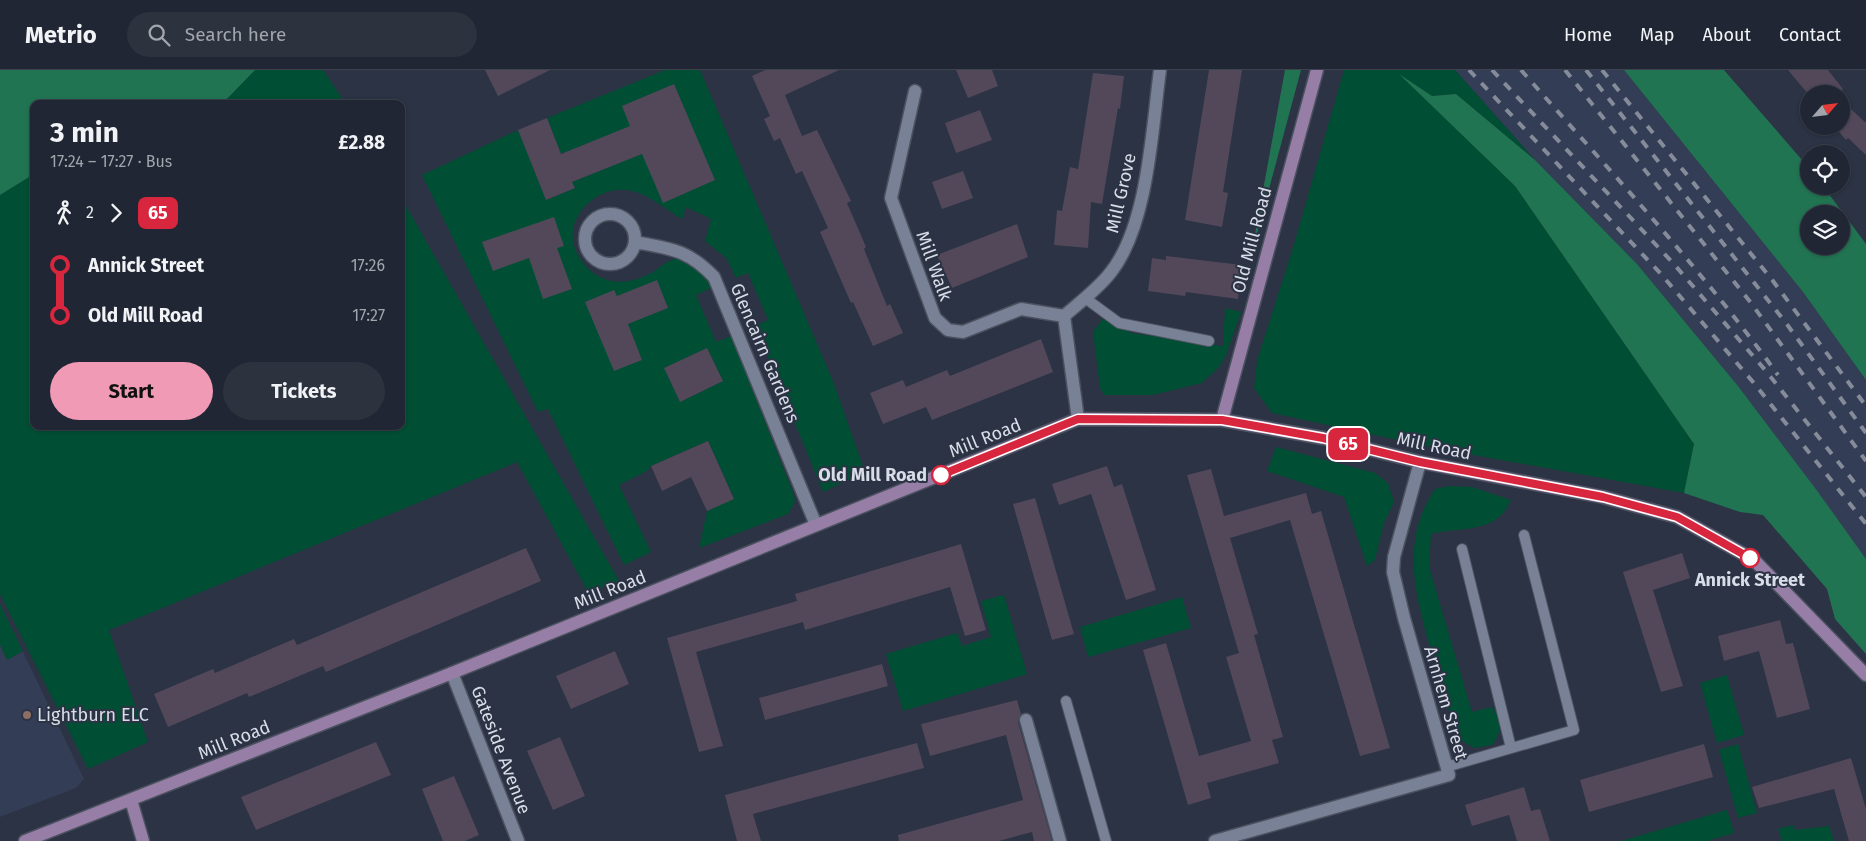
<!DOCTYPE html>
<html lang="en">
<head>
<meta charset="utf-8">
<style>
  :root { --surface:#202633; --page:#2d323f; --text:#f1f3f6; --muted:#a2a5ac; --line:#3d434e; --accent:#f09ab5 }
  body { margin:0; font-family:"Fira Sans",sans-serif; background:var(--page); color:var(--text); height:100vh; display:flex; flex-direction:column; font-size:19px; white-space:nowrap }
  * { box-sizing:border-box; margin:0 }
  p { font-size:16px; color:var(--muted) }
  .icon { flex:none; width:28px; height:28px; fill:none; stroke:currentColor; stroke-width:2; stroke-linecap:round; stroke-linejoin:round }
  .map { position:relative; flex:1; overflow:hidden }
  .drawer { position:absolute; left:30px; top:30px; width:375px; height:330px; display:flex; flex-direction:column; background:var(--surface); border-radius:10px; box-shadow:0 1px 4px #0004,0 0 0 1px var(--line) }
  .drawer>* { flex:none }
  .badge { padding:0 10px; border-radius:8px; font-size:18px; line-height:32px }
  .needle { width:32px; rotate:62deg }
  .controls { position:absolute; left:1800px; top:15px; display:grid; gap:10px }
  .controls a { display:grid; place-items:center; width:50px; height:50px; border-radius:50%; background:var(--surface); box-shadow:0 1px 4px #0004,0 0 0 1px var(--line); font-size:25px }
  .map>.badge { position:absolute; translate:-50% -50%; box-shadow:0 0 0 2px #fff }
  .legs { display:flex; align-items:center; gap:8px; height:55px; padding:0 20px; font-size:16px }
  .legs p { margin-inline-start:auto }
  .headline { display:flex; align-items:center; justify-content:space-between; height:85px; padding:0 20px }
  h1 { font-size:28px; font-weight:700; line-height:38px }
  .cta { display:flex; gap:10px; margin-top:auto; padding:10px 20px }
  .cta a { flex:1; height:58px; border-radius:30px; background:var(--accent); color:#111; font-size:20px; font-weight:700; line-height:58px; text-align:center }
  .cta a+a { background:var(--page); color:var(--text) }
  ul { padding:0 20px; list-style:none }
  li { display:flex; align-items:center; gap:18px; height:50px; font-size:19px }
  li i { display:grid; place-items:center; width:8px; height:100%; margin:0 6px; background:currentColor }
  li i::after { content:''; width:12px; height:12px; margin:-6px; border:4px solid; border-radius:50%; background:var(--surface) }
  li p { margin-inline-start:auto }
  li:first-child i { background:linear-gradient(#0000 50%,currentColor 0) }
  li:last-child i { background:linear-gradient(currentColor 50%,#0000 0) }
  header { display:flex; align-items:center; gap:30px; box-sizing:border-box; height:70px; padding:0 25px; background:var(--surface); border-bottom:1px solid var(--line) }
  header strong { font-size:24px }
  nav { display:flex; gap:28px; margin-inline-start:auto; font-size:18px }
  .search { width:350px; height:45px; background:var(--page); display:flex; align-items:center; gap:12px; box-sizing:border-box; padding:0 18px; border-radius:28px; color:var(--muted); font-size:19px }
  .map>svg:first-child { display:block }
  .built { fill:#333d55 }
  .green { fill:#004e33; fill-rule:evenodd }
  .forest { fill:#217452; fill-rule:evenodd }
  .building { fill:#52485a }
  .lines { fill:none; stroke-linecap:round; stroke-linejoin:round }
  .lane-casing { stroke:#4b515f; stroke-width:12 }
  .street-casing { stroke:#4b515f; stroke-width:15 }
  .secondary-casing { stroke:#4b515f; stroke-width:15 }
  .lane { stroke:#788196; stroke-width:10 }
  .street { stroke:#788196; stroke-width:12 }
  .secondary { stroke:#967ea6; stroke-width:12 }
  .rail { stroke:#858b99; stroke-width:4; stroke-dasharray:9 9; stroke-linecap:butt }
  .line-1-casing { stroke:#fff; stroke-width:11 }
  .line-1 { stroke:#d7263d; stroke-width:8 }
  .stop-1-dot { fill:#fff; stroke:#d7263d; stroke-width:2.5 }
  .education-dot { fill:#8d6e63; stroke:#2b3344; stroke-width:2 }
  .labels { text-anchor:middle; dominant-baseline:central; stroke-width:4; stroke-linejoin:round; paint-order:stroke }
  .street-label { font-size:18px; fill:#d8dde8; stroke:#2b3344 }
  .stop-label { font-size:18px; font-weight:bold; fill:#d8dde8; stroke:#2b3344; text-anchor:end }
  .poi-label { font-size:18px; fill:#d8dde8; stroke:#2b3344; text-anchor:start }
</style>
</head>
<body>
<header>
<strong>Metrio</strong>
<div class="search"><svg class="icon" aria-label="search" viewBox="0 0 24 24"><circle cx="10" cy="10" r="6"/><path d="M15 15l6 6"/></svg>Search here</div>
<nav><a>Home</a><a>Map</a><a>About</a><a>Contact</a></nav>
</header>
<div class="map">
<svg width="1866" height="771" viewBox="0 0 1866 771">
  <rect width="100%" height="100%" fill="#2b3344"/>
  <path class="built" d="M 1455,0 L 1624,0 L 1803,222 L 1866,310 L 1866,489 L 1738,316 L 1637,194 L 1535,90 Z
    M 0,534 L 84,709 L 76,718 L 0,747 Z"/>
  <path class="green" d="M 255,0 L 323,0 L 346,34 L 222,34 Z
    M 665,0 L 700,0 L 833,311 L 865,402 L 823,422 L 755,256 L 768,250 L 748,203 L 736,208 L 727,189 L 705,171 L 711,149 L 686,137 L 682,149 C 667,140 649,125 632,121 C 597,113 560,149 577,183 C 591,211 619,219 647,205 C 657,201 666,190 677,188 C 695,185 706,205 711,218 L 696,225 L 716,272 L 731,266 L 794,425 L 795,432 L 788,444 L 699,478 L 707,441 L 734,428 L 708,371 L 651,396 L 647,401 L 619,415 L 651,482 L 624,495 L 548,339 L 538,342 L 422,105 L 518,60 L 546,130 L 575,118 L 572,112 L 612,96 L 601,68 L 561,84 L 547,48 ZM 707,278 L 723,311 L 680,332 L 664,298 Z
    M 1344,0 L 1455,0 L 1535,90 L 1456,24 L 1432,26 L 1402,6 L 1515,116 L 1694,374 L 1684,423 L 1435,378 L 1272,343 L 1254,318 L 1257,291 L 1295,171 Z
    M 34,104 L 34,356 L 401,356 L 401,127 L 619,511 L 588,522 L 517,392 L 109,560 L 148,672 L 88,699 L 0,524 L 0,125 Z
    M 1225,238 L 1241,242 L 1226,285 L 1219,297 L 1202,313 L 1153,325 L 1104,325 L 1100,318 L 1093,262 L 1107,243 L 1131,263 L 1223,276 Z
    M 1276,377 L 1375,403 L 1388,413 L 1394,432 L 1384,453 L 1375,490 L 1367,496 L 1344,427 L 1267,401 Z
    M 1449,416 L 1472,417 L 1511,430 C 1496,465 1462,456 1431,464 L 1429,497 L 1472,642 L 1492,637 C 1502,652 1503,660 1492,675 L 1474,678 L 1459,669 C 1448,640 1440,611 1431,581 C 1415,524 1400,472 1435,419 Z
    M 1004,525 L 1027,604 L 903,641 L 886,584 L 957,563 L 962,576 L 991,567 L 981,531 Z
    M 1182,527 L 1191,558 L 1088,587 L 1080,557 Z
    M 0,534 L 23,581 L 7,590 L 0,575 Z
    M 1727,605 L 1744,665 L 1717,673 L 1700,613 Z
    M 1738,674 L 1757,743 L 1738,748 L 1719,680 Z
    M 1727,740 L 1734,763 L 1707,771 L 1621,771 Z
    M 1793,755 L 1795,760 L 1829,756 L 1834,771 L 1782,771 L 1778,759 Z"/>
  <path class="forest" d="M 0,0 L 255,0 L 222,34 L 34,34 L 34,104 L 0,125 Z
    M 1285,0 L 1301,0 L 1251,186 Z
    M 1624,0 L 1724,0 L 1809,98 L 1809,116 L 1823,116 L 1866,174 L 1866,310 L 1803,222 ZM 1809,144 L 1841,144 L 1841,176 L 1809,176 Z
    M 1399,4 L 1432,26 L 1456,24 L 1535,90 L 1637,194 L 1738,316 L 1818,422 L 1866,489 L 1866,584 L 1835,549 L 1827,519 L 1763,445 L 1740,442 L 1684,423 L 1694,374 L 1515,116 Z"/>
  <path class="building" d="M 485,0 L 550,0 L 498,26 Z
    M 765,0 L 839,0 L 785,25 L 802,66 L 817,60 L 851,131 L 847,133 L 866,177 L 864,179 L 887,236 L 890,234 L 903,263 L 873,276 L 853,232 L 851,233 L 820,162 L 828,158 L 802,101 L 796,104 L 780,68 L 774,71 L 764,49 L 770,46 L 752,6 Z
    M 956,0 L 992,0 L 998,16 L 968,28 Z
    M 1209,0 L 1242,0 L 1223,122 L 1228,123 L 1222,157 L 1185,150 Z
    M 1788,0 L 1828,0 L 1843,19 L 1838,24 L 1809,25 Z
    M 1093,3 L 1124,6 L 1120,39 L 1118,38 L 1102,134 L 1091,132 L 1088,178 L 1054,175 L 1057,140 L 1062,141 L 1070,97 L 1078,99 Z
    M 674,14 L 715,110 L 663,133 L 642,84 L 572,112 L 575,118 L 546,130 L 518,60 L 547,48 L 561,84 L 630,56 L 622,36 Z
    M 1841,30 L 1866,53 L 1866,85 L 1848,68 L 1846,70 L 1834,56 L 1841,56 Z
    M 980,40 L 992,70 L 956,83 L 945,53 Z
    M 963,101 L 973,128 L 942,139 L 932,112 Z
    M 554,147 L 564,176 L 557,178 L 572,219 L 543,229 L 529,188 L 493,201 L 482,172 Z
    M 1017,154 L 1028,187 L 952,218 L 937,185 Z
    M 1166,186 L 1242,195 L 1238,229 L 1186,222 L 1185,226 L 1148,221 L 1152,188 L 1166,190 Z
    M 657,210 L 668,238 L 628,254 L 642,290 L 614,301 L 585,232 L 614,220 L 617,226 Z
    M 1041,269 L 1053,302 L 932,350 L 926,337 L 883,354 L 870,323 L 903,310 L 906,317 L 947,300 L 950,306 Z
    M 707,278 L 723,311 L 680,332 L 664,298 Z
    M 708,371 L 734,429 L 707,441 L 691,407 L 662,421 L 651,396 Z
    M 1107,396 L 1114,417 L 1122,414 L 1156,520 L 1126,530 L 1091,424 L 1059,435 L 1052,414 Z
    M 1211,399 L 1224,446 L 1306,423 L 1312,444 L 1321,441 L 1390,678 L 1360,686 L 1290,450 L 1230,468 L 1258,564 L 1254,565 L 1283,667 L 1272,670 L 1279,693 L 1207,713 L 1211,728 L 1188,735 L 1143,580 L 1166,573 L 1199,686 L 1251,671 L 1226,587 L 1239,583 L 1187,405 Z
    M 1035,428 L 1074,564 L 1052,570 L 1013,434 Z
    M 961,474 L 986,560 L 965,566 L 950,517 L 805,560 L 803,552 L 696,582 L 723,676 L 699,682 L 667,568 L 797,531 L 795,524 Z
    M 526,478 L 541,511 L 326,602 L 323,596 L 249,627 L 247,623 L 168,657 L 154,624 L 213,599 L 215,603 L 294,569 L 297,575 Z
    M 1682,483 L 1690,508 L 1653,520 L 1683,616 L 1661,622 L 1623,502 Z
    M 1780,550 L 1786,574 L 1793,573 L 1810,639 L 1777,648 L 1759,581 L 1724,591 L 1718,566 Z
    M 615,581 L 629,614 L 571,639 L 556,606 Z
    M 882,594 L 888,616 L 765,650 L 759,628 Z
    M 1017,630 L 1021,644 L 1018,652 L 1052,771 L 1034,771 L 1032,762 L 999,771 L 899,771 L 898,765 L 1023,730 L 1006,665 L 930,686 L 921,654 Z
    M 560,667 L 585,726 L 553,740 L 527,681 Z
    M 376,672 L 391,705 L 256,760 L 241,727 Z
    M 917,673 L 924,698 L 753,744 L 761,771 L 737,771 L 725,725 Z
    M 1704,674 L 1713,707 L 1589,742 L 1580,710 Z
    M 1851,688 L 1866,739 L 1866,771 L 1849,771 L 1834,719 L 1759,738 L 1752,717 Z
    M 454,706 L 479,765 L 465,771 L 443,771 L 422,719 Z
    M 1524,717 L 1531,741 L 1540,739 L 1550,771 L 1517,771 L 1509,745 L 1472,756 L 1465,735 Z"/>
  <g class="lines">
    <defs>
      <path id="lane" d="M 1085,228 L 1119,253 L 1209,271
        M 1462,479 L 1511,678
        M 1066,631 L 1106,771
        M 1446,697 L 1574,660 L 1524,465"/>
      <path id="street" d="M 915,21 L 891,128 L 935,248 L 948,260 L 963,262 L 1021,239 L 1064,246
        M585 169a25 25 0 1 1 50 0a25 25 0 1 1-50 0Z
        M 635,172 C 671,179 687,179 714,207 L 816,455
        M 1078,349 L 1064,246 C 1080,232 1098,219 1111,202 C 1148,155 1152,59 1160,0
        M 452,603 L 518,771
        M 1026,650 L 1060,771
        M 1215,771 L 1449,705 L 1404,548 L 1393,502 L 1394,487 L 1420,392"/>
      <path id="secondary" d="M 1222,350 L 1317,0
        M 131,730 L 143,771
        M 25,771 L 452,603 L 1078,349 L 1222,350 L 1323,368 L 1420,392 L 1603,427 L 1677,447 L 1754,490 L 1866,605"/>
    </defs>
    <use href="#lane" class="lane-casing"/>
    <use href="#street" class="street-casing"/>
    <use href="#secondary" class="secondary-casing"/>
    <use href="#lane" class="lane"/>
    <use href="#street" class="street"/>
    <use href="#secondary" class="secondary"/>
    <path class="rail" d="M 1469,0 L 1661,204 L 1753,312 L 1866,454
      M 1492,0 L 1673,193 L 1766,301 L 1866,427
      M 1521,0 C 1609,100 1700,197 1778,305
      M 1565,0 L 1751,233 L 1866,391
      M 1586,0 L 1786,253 L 1866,363
      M 1602,0 L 1773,211 L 1866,336"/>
  </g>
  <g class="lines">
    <defs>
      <path id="line-1" d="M 941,405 L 1078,349 L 1222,350 L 1323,368 L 1420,392 L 1603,427 L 1677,447 L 1750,488"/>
    </defs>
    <use href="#line-1" class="line-1-casing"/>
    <use href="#line-1" class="line-1"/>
  </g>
  <g class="stop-1-dot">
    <circle cx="941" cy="405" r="9"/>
    <circle cx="1750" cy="488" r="9"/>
  </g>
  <circle class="education-dot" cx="27" cy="645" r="5"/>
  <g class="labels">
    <g class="street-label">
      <text transform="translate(1121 123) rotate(-77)">Mill Grove</text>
      <text transform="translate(1252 170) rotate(-75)">Old Mill Road</text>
      <text transform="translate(934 196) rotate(70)">Mill Walk</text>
      <text transform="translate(765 283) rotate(67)">Glencairn Gardens</text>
      <text transform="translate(985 368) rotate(-22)">Mill Road</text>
      <text transform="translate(1434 376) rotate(12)">Mill Road</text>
      <text transform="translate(610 520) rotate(-22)">Mill Road</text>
      <text transform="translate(1446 633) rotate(74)">Arnhem Street</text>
      <text transform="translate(234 670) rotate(-22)">Mill Road</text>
      <text transform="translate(501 680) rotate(69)">Gateside Avenue</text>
    </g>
    <g class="stop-label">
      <text x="927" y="405">Old Mill Road</text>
      <text x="1750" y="510" text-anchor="middle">Annick Street</text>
    </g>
    <g class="poi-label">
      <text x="37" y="645">Lightburn ELC</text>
    </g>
  </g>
</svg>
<div class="controls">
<a><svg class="needle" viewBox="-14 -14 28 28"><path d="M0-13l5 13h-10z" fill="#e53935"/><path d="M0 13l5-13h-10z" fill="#a2a5ac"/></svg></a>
<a><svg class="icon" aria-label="locate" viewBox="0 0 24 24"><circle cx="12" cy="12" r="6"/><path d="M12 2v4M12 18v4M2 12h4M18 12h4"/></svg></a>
<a><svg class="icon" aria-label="layers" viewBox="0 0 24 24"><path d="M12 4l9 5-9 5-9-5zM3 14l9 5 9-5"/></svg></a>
</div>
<b class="badge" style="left:1348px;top:374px;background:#d7263d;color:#fff">65</b>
<section class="drawer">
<div class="headline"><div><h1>3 min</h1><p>17:24 – 17:27 · Bus</p></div><b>£2.88</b></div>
<div class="legs"><svg class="icon" aria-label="walk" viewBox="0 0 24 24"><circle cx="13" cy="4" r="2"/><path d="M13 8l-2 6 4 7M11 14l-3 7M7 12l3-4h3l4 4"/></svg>2<svg class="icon" aria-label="forward" viewBox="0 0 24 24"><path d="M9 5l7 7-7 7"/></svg><b class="badge" style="background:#d7263d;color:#fff">65</b></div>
<ul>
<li><i style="color:#d7263d"></i><b>Annick Street</b><p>17:26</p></li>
<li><i style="color:#d7263d"></i><b>Old Mill Road</b><p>17:27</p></li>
</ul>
<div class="cta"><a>Start</a><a>Tickets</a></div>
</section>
</div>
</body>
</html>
